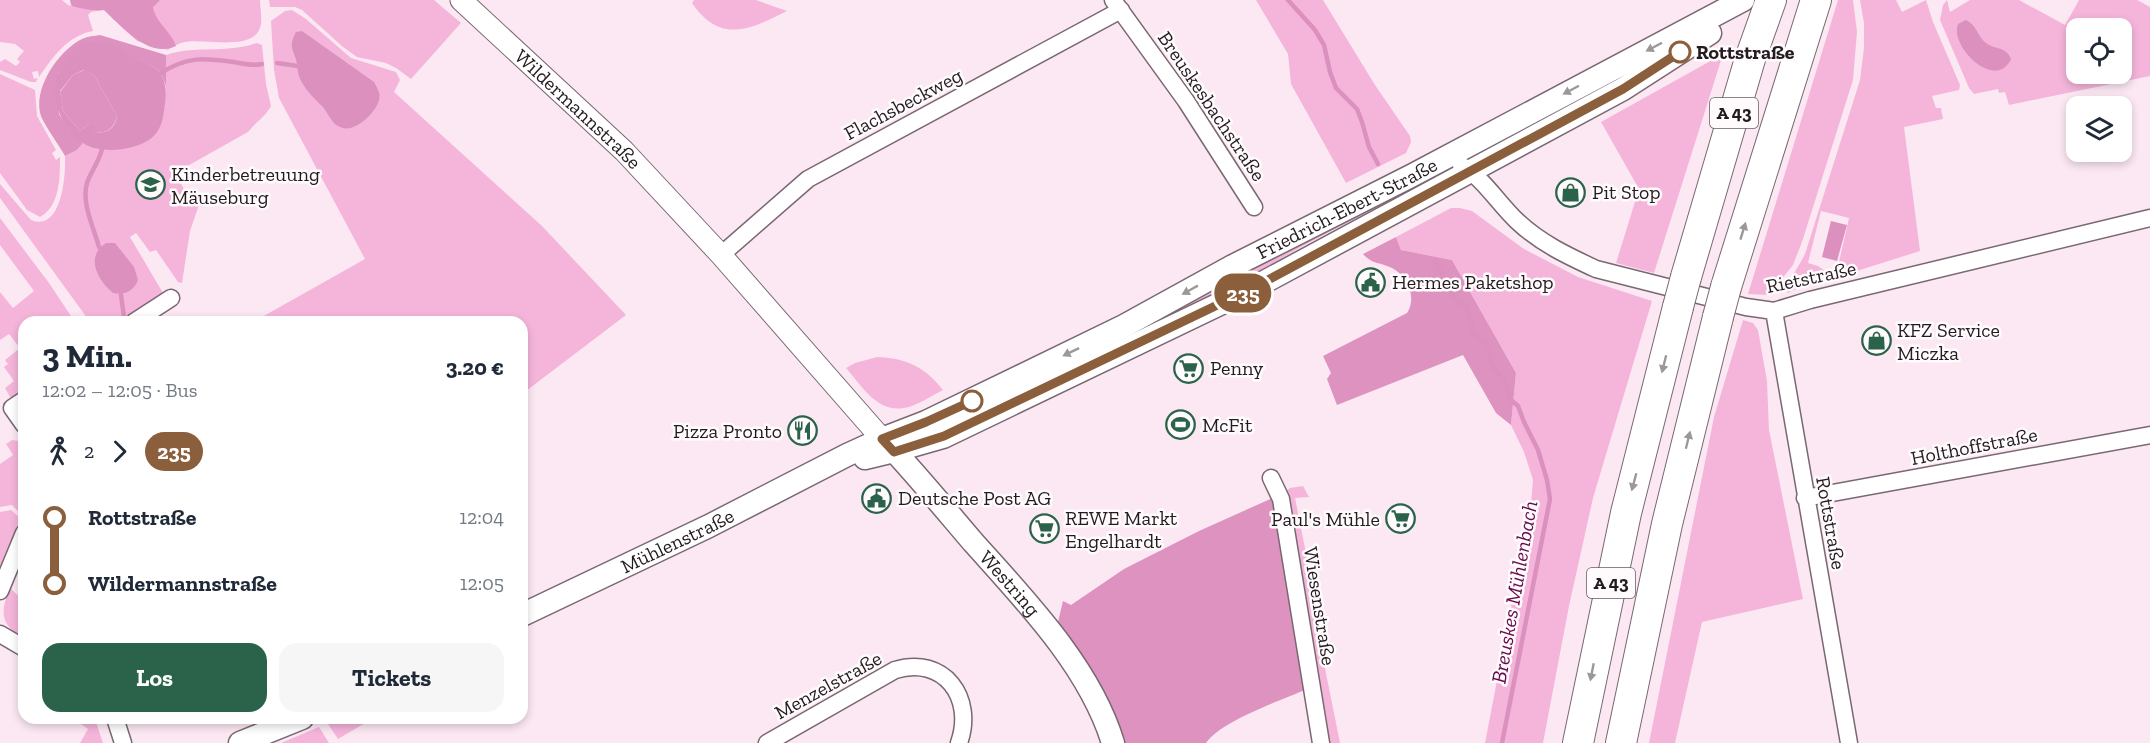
<!DOCTYPE html>
<html lang="de">
<head>
<meta charset="utf-8">
<style>
  :root { --surface:#fff; --page:#f6f6f7; --text:#1f2937; --muted:#747a83; --accent:#2b634a }
  body { margin:0; font-family:"Zilla Slab",serif; background:var(--page); color:var(--text); height:100vh; display:flex; flex-direction:column; font-size:22px; white-space:nowrap }
  * { box-sizing:border-box; margin:0 }
  p { font-size:20px; color:var(--muted) }
  .icon { flex:none; width:33px; height:33px; fill:none; stroke:currentColor; stroke-width:2; stroke-linecap:round; stroke-linejoin:round }
  .map { position:relative; flex:1; overflow:hidden }
  .sheet { position:absolute; left:18px; top:316px; width:510px; height:408px; display:flex; flex-direction:column; background:var(--surface); border-radius:18px; box-shadow:0 3px 9px #0003 }
  .sheet>* { flex:none }
  .badge { padding:0 12px; border-radius:20px; font-size:21px; line-height:39px }
  .controls { position:absolute; left:2066px; top:18px; display:grid; gap:12px }
  .controls a { display:grid; place-items:center; width:66px; height:66px; border-radius:12px; background:var(--surface); box-shadow:0 3px 9px #0003; font-size:30px }
  .map>.badge { position:absolute; translate:-50% -50%; box-shadow:0 0 0 3px #fff }
  .legs { display:flex; align-items:center; gap:9px; height:66px; padding:0 24px; font-size:20px }
  .legs p { margin-inline-start:auto }
  .overview { display:flex; align-items:center; justify-content:space-between; height:102px; padding:0 24px }
  h1 { font-size:33px; font-weight:700; line-height:45px }
  .button { display:flex; gap:12px; margin-top:auto; padding:12px 24px }
  .button a { flex:1; height:69px; border-radius:18px; background:var(--accent); color:#fff; font-size:24px; font-weight:700; line-height:69px; text-align:center }
  .button a+a { background:var(--page); color:var(--text) }
  ul { padding:0 24px; list-style:none }
  li { display:flex; align-items:center; gap:21px; height:66px; font-size:22px }
  li i { display:grid; place-items:center; width:9px; height:100%; margin:0 8px; background:currentColor }
  li i::after { content:''; width:15px; height:15px; margin:-8px; border:4px solid; border-radius:50%; background:var(--surface) }
  li p { margin-inline-start:auto }
  li:first-child i { background:linear-gradient(#0000 50%,currentColor 0) }
  li:last-child i { background:linear-gradient(currentColor 50%,#0000 0) }
  .map>svg:first-child { display:block }
  .green { fill:#f5b5db; fill-rule:evenodd }
  .forest { fill:#dd92c0 }
  .water { fill:#db90be; fill-rule:evenodd }
  .lines { fill:none; stroke-linecap:round; stroke-linejoin:round }
  .stream { stroke:#db90be; stroke-width:4.5 }
  .minor-casing { stroke:#796872; stroke-width:19 }
  .tertiary-casing { stroke:#796872; stroke-width:23 }
  .secondary-casing { stroke:#796872; stroke-width:25 }
  .motorway-casing { stroke:#796872; stroke-width:32 }
  .minor { stroke:#fff; stroke-width:16 }
  .tertiary { stroke:#fff; stroke-width:21 }
  .secondary { stroke:#fff; stroke-width:22 }
  .motorway { stroke:#fff; stroke-width:30 }
  .motorway-bridge-casing { stroke:#796872; stroke-width:32; stroke-linecap:butt }
  .motorway-bridge { stroke:#fff; stroke-width:30 }
  .oneway { fill:#9c989a }
  .line-1-casing { stroke:#fff; stroke-width:14 }
  .line-1 { stroke:#8b5e3c; stroke-width:9 }
  .stop-1-dot { fill:#fff; stroke:#8b5e3c; stroke-width:3 }
  .labels { text-anchor:middle; dominant-baseline:central; stroke-width:5; stroke-linejoin:round; paint-order:stroke }
  .shield { fill:#fffbfd; stroke:#645e62; stroke-width:1.5 }
  .shield-label { font-size:18px; font-weight:bold; fill:#221b1f }
  .stop-label { font-size:20px; font-weight:bold; fill:#221b1f; stroke:#fffbfd; text-anchor:start }
  .street-label { font-size:20px; fill:#221b1f; stroke:#fffbfd }
  .poi-label { font-size:20px; fill:#221b1f; stroke:#fffbfd; text-anchor:start }
  .water-label { font-size:21px; font-style:italic; fill:#650b4c; stroke:#fffbfd }
</style>
</head>
<body>
<div class="map">
<svg width="2150" height="743" viewBox="0 0 2150 743">
  <rect width="100%" height="100%" fill="#fce8f3"/>
  <path class="green" d="M 0,0 L 62,0 L 68,5 L 71,6 L 70,0 L 260,0 C 260,7 262,16 261,24 C 257,53 204,38 185,42 C 179,43 173,47 168,50 L 137,41 L 104,10 L 91,12 L 88,15 L 93,31 C 67,36 53,57 39,77 L 38,71 L 32,72 L 34,79 L 38,78 L 36,82 L 31,82 L 0,70 L 0,62 L 5,59 L 16,66 L 20,62 L 17,59 L 24,51 L 15,44 L 0,42 Z
    M 269,0 L 434,0 L 461,23 L 411,79 L 396,68 L 386,63 L 357,57 L 343,47 L 302,10 L 295,7 L 270,7 Z
    M 694,0 L 756,0 L 787,11 C 749,30 720,44 692,3 Z
    M 1256,0 L 1323,0 L 1375,85 L 1410,136 L 1411,142 L 1406,153 L 1346,183 L 1291,84 L 1288,54 Z
    M 1838,0 L 1853,0 L 1857,32 L 1853,80 L 1802,242 L 1793,265 L 1769,295 L 1748,294 Z
    M 1860,0 L 1896,0 L 1902,12 L 1926,0 L 1933,22 L 1960,85 L 1959,90 L 1932,96 L 1936,108 L 1941,108 L 1943,119 L 1904,127 L 1920,251 L 1841,276 L 1838,266 L 1849,218 L 1821,211 L 1808,263 L 1818,266 L 1828,273 L 1829,278 L 1808,284 L 1787,293 C 1788,279 1799,267 1805,254 L 1860,80 L 1864,48 L 1864,23 Z
    M 1947,0 L 1950,12 L 1970,0 L 2019,0 L 2065,25 L 2079,0 L 2137,0 L 2150,7 L 2150,76 L 2009,105 L 2005,92 L 1999,93 L 1998,89 L 1974,94 L 1969,88 L 1940,20 L 1943,5 ZM 2076,28 L 2121,28 L 2121,74 L 2076,74 Z
    M 292,10 L 306,19 L 351,58 L 396,72 L 400,80 L 394,92 L 542,226 L 626,315 L 522,394 L 522,322 L 253,322 L 365,259 L 279,98 L 274,70 L 271,21 L 285,11 Z
    M 257,43 L 262,45 L 266,84 L 271,106 C 265,117 256,122 248,132 L 175,173 L 185,191 L 195,195 L 200,202 L 190,231 L 182,283 L 178,282 L 156,250 L 150,252 L 136,233 L 130,237 L 163,293 L 123,322 L 90,322 L 0,198 L 0,184 L 31,220 C 62,233 66,174 65,156 L 77,150 L 83,143 L 109,150 L 165,107 L 166,55 C 196,45 227,54 257,43 Z
    M 1723,54 L 1654,273 L 1616,263 L 1639,189 L 1601,122 Z
    M 0,74 L 35,90 L 37,116 L 56,150 L 52,153 L 56,160 L 60,157 C 60,178 60,206 40,217 L 27,210 L 0,173 Z
    M 1409,181 L 1413,188 L 1299,248 L 1224,292 L 1061,370 Z
    M 1451,208 L 1460,208 L 1472,211 L 1524,249 L 1578,277 L 1652,301 L 1593,498 L 1569,606 L 1543,743 L 1485,743 L 1531,503 L 1533,480 L 1524,452 L 1511,425 L 1516,373 L 1452,260 L 1401,250 L 1396,237 Z
    M 0,218 L 49,283 L 75,322 L 24,322 L 24,392 L 16,399 L 10,397 L 5,388 L 14,381 L 4,367 L 8,364 L 5,360 L 20,348 L 9,334 L 0,340 L 0,292 L 13,308 L 34,291 L 0,245 Z
    M 1743,320 L 1753,323 L 1758,330 L 1767,381 L 1769,430 L 1803,599 L 1702,622 L 1675,743 L 1649,743 L 1714,417 Z
    M 877,357 C 906,358 925,367 943,390 C 931,396 917,406 904,408 C 877,413 861,385 846,368 L 855,363 Z
    M 12,440 L 24,442 L 24,510 L 22,515 L 12,505 L 0,507 L 0,464 L 13,455 L 6,444 Z
    M 1303,486 L 1309,497 L 1295,498 L 1321,628 L 1318,633 L 1340,743 L 1325,743 L 1285,492 L 1290,488 Z
    M 11,510 L 21,519 L 0,571 L 0,512 Z
    M 10,588 L 24,601 L 23,638 C 0,625 0,612 10,588 Z
    M 339,719 L 339,718 L 372,719 L 338,739 L 328,724 Z
    M 75,720 L 95,719 L 103,743 L 80,743 L 88,729 Z
    M 319,727 L 329,743 L 281,743 Z"/>
  <path class="forest" d="M 70,0 L 160,0 L 153,7 C 155,22 171,31 176,46 C 149,59 122,27 104,10 C 92,11 83,9 72,6 Z
    M 100,35 L 166,55 L 166,86 L 161,73 L 157,69 L 103,42 L 58,73 L 59,114 L 69,130 L 83,143 L 77,150 L 65,156 C 59,145 45,126 41,116 C 32,89 59,50 82,39 C 88,36 94,36 100,35 Z
    M 84,70 L 94,75 L 117,116 C 114,129 107,134 93,132 L 89,124 L 80,131 L 63,111 L 60,92 L 73,75 Z
    M 1396,237 L 1401,250 L 1452,260 L 1516,373 L 1511,425 L 1496,413 L 1463,355 L 1337,405 L 1327,379 L 1331,373 L 1323,356 L 1407,313 C 1417,298 1408,276 1392,268 C 1380,262 1373,265 1363,254 Z
    M 1277,496 L 1307,689 C 1280,701 1222,720 1206,743 L 1125,743 L 1112,708 L 1096,677 L 1058,622 L 1063,601 L 1071,605 L 1124,569 L 1199,531 Z"/>
  <path class="water" d="M 1966,20 C 1977,25 1977,36 1986,43 C 1995,50 2006,46 2011,59 C 1996,92 1949,47 1958,24 Z
    M 302,31 L 374,82 C 377,88 381,93 379,100 C 376,113 354,134 340,127 C 332,124 328,113 322,106 C 314,98 300,85 298,72 C 297,69 298,66 297,63 C 293,48 288,48 296,32 Z
    M 103,41 L 157,69 C 169,81 166,101 163,117 C 160,134 149,143 132,147 C 118,151 96,152 83,143 C 51,122 44,72 77,48 C 85,43 93,42 103,41 ZM 83,70 L 94,75 L 117,116 C 115,129 107,134 94,132 L 96,126 L 89,124 L 80,131 L 63,111 L 60,91 L 73,75 Z
    M 1831,221 L 1847,225 L 1837,261 L 1822,257 Z
    M 106,243 L 115,243 L 134,267 L 138,280 C 133,292 125,295 113,293 C 97,280 85,256 106,243 Z"/>
  <g class="lines">
    <path class="stream" d="M 1288,0 L 1315,30 L 1324,45 L 1330,72 L 1336,88 L 1357,109 L 1362,122 L 1369,147 L 1378,164
      M 277,63 L 298,66
      M 161,73 C 188,56 203,58 234,62 C 244,64 252,66 262,64
      M 99,247 C 94,228 81,203 87,183 C 91,171 99,162 102,149
      M 1435,262 L 1455,300 L 1466,306 L 1473,332 L 1477,337 L 1487,344 L 1490,351 L 1490,360 L 1494,369 L 1503,378 L 1511,400 L 1518,406 L 1524,422 L 1538,450 L 1547,480 L 1550,499 L 1502,743
      M 121,295 L 124,317"/>
    <defs>
      <path id="minor" d="M 1113,0 L 1186,101 L 1254,207
        M 1461,165 C 1484,179 1498,203 1517,221 C 1540,243 1568,256 1596,269 L 1746,307 L 1774,311 L 1810,300 L 2150,218
        M 721,255 L 808,179 L 1121,10
        M 1774,311 L 1849,743
        M 134,322 L 171,298
        M 24,400 L 12,408 L 24,425
        M 1271,478 L 1281,499 L 1321,743
        M 1805,498 L 2150,435
        M 0,591 L 24,533
        M 0,634 L 24,648
        M 115,718 L 123,743
        M 767,743 L 895,670 C 944,655 975,698 959,743"/>
      <g id="tertiary">
        <path id="s1" d="M 461,0 L 624,151 L 721,255 L 882,439"/>
      </g>
      <g id="secondary">
        <path id="s2" d="M 886,442 C 916,474 944,508 973,542 C 1025,600 1090,667 1113,743"/>
        <path d="M 865,458 L 894,451 L 943,437 L 1255,287 L 1623,89 L 1710,33"/>
        <path id="s3" d="M 522,615 L 709,526 L 847,455 L 882,439 L 926,422 L 1124,326 L 1233,266 L 1411,176 L 1743,0"/>
        <path d="M 240,743 L 302,718"/>
      </g>
      <path id="motorway" d="M 1686,277 L 1750,59 L 1771,0
        M 1726,287 L 1816,0
        M 1578,743 L 1626,513 L 1678,307
        M 1621,743 L 1667,524 L 1718,317"/>
    </defs>
    <use href="#minor" class="minor-casing"/>
    <use href="#tertiary" class="tertiary-casing"/>
    <use href="#secondary" class="secondary-casing"/>
    <use href="#motorway" class="motorway-casing"/>
    <use href="#minor" class="minor"/>
    <use href="#tertiary" class="tertiary"/>
    <use href="#secondary" class="secondary"/>
    <use href="#motorway" class="motorway"/>
    <defs>
      <path id="motorway-bridge" d="M 1678,307 L 1686,277
        M 1718,317 L 1726,287"/>
    </defs>
    <use href="#motorway-bridge" class="motorway-bridge-casing"/>
    <use href="#motorway-bridge" class="motorway-bridge"/>
  </g>
  <defs><path id="oneway-solid" d="M-6-.8H1V-3.2L6.5 0L1 3.2V.8H-6Z" transform="scale(1.5)"/></defs>
  <g class="oneway">
    <use href="#oneway-solid" transform="translate(1654 47) rotate(152)"/>
    <use href="#oneway-solid" transform="translate(1571 90) rotate(152)"/>
    <use href="#oneway-solid" transform="translate(1743 231) rotate(-73)"/>
    <use href="#oneway-solid" transform="translate(1190 290) rotate(151)"/>
    <use href="#oneway-solid" transform="translate(1071 352) rotate(154)"/>
    <use href="#oneway-solid" transform="translate(1664 364) rotate(104)"/>
    <use href="#oneway-solid" transform="translate(1688 440) rotate(-76)"/>
    <use href="#oneway-solid" transform="translate(1634 482) rotate(105)"/>
    <use href="#oneway-solid" transform="translate(1592 672) rotate(101)"/>
  </g>
  <g class="lines">
    <defs>
      <path id="line-1" d="M 972,401 L 926,422 L 882,439 L 894,452 L 944,436 L 1255,287 L 1623,89 L 1680,52"/>
    </defs>
    <use href="#line-1" class="line-1-casing"/>
    <use href="#line-1" class="line-1"/>
  </g>
  <defs>
    <symbol id="school-ring" viewBox="-11 -11 22 22"><circle r="9.5" fill="#fffbfd" stroke="#2b634a" stroke-width="1.5"/><path d="M0-5L7-2L0 1L-7-2ZM-4 1L0 2.5L4 1V4Q0 6-4 4Z" fill="#2b634a"/></symbol>
    <symbol id="shop-ring" viewBox="-11 -11 22 22"><circle r="9.5" fill="#fffbfd" stroke="#2b634a" stroke-width="1.5"/><path d="M-5-2.5h2.3a2.7 3.5 0 0 1 5.4 0H5L5.5 6h-11ZM-1.5-2.5h3a1.5 2.3 0 0 0-3 0Z" fill="#2b634a"/></symbol>
    <symbol id="civic-ring" viewBox="-11 -11 22 22"><circle r="9.5" fill="#fffbfd" stroke="#2b634a" stroke-width="1.5"/><path d="M-.6-6.5H3V-4.5H.6V-3L4-1V1h2V6H-6V1h2V-1L-.6-3ZM-1.2 2.5V6h2.4V2.5Z" fill="#2b634a"/></symbol>
    <symbol id="supermarket-ring" viewBox="-11 -11 22 22"><circle r="9.5" fill="#fffbfd" stroke="#2b634a" stroke-width="1.5"/><path d="M-6-5.5h2.5l.6 2H6L4.5 2H-2.5L-4.4-4H-6ZM-1.5 3.2a1.3 1.3 0 1 0 .1 0ZM3 3.2a1.3 1.3 0 1 0 .1 0Z" fill="#2b634a"/></symbol>
    <symbol id="stadium-ring" viewBox="-11 -11 22 22"><circle r="9.5" fill="#fffbfd" stroke="#2b634a" stroke-width="1.5"/><path d="M0-5a6.5 5 0 1 0 0 10a6.5 5 0 1 0 0-10ZM-3.5-1.8h7v3.6h-7Z" fill="#2b634a"/></symbol>
    <symbol id="restaurant-ring" viewBox="-11 -11 22 22"><circle r="9.5" fill="#fffbfd" stroke="#2b634a" stroke-width="1.5"/><path d="M-5-6h1v4h1v-4h1v4h1v-4h1v5L-1.5 .5V6h-2V.5L-5-1ZM5-6V6H3V1.5H1.5Q1.5-4 5-6Z" fill="#2b634a"/></symbol>
  </defs>
  <g fill-rule="evenodd">
    <use href="#school-ring" x="134" y="168" width="33" height="33"/>
    <use href="#shop-ring" x="1554" y="176" width="33" height="33"/>
    <use href="#civic-ring" x="1354" y="266" width="33" height="33"/>
    <use href="#shop-ring" x="1860" y="324" width="33" height="33"/>
    <use href="#supermarket-ring" x="1172" y="352" width="33" height="33"/>
    <use href="#stadium-ring" x="1164" y="408" width="33" height="33"/>
    <use href="#restaurant-ring" x="786" y="414" width="33" height="33"/>
    <use href="#civic-ring" x="860" y="482" width="33" height="33"/>
    <use href="#supermarket-ring" x="1384" y="502" width="33" height="33"/>
    <use href="#supermarket-ring" x="1028" y="512" width="33" height="33"/>
  </g>
  <g class="stop-1-dot">
    <circle cx="1680" cy="52" r="10"/>
    <circle cx="972" cy="401" r="10"/>
  </g>
  <g class="labels">
    <g class="shield">
      <rect x="1710" y="98" width="48" height="30" rx="4.5"/>
      <rect x="1587" y="568" width="48" height="30" rx="4.5"/>
    </g>
    <g class="shield-label">
      <text x="1734" y="113">A 43</text>
      <text x="1611" y="583">A 43</text>
    </g>
    <g class="stop-label">
      <text x="1696" y="52">Rottstraße</text>
    </g>
    <g class="street-label">
      <text transform="translate(903 104) rotate(-28)">Flachsbeckweg</text>
      <text transform="translate(1212 106) rotate(56)">Breuskesbachstraße</text>
      <text stroke="none"><textPath href="#s1" startOffset="160">Wildermannstraße</textPath></text>
      <text stroke="none"><textPath href="#s3" startOffset="920">Friedrich-Ebert-Straße</textPath></text>
      <text transform="translate(1811 277) rotate(-12)">Rietstraße</text>
      <text transform="translate(1974 446) rotate(-11)">Holthoffstraße</text>
      <text transform="translate(1831 523) rotate(80)">Rottstraße</text>
      <text stroke="none"><textPath href="#s3" startOffset="172">Mühlenstraße</textPath></text>
      <text stroke="none"><textPath href="#s2" startOffset="188">Westring</textPath></text>
      <text transform="translate(1320 606) rotate(81)">Wiesenstraße</text>
      <text transform="translate(828 685) rotate(-29)">Menzelstraße</text>
    </g>
    <g class="poi-label">
      <text x="171" y="174">Kinderbetreuung<tspan x="171" dy="23">Mäuseburg</tspan></text>
      <text x="1592" y="192">Pit Stop</text>
      <text x="1392" y="282">Hermes Paketshop</text>
      <text x="1897" y="330">KFZ Service<tspan x="1897" dy="23">Miczka</tspan></text>
      <text x="1210" y="368">Penny</text>
      <text x="1202" y="425">McFit</text>
      <text x="782" y="431" text-anchor="end">Pizza Pronto</text>
      <text x="898" y="498">Deutsche Post AG</text>
      <text x="1065" y="518">REWE Markt<tspan x="1065" dy="23">Engelhardt</tspan></text>
      <text x="1380" y="519" text-anchor="end">Paul's Mühle</text>
    </g>
    <g class="water-label">
      <text transform="translate(1514 592) rotate(-80)">Breuskes Mühlenbach</text>
    </g>
  </g>
</svg>
<div class="controls">
<a><svg class="icon" aria-label="locate" viewBox="0 0 24 24"><circle cx="12" cy="12" r="6"/><path d="M12 2v4M12 18v4M2 12h4M18 12h4"/></svg></a>
<a><svg class="icon" aria-label="layers" viewBox="0 0 24 24"><path d="M12 4l9 5-9 5-9-5zM3 14l9 5 9-5"/></svg></a>
</div>
<b class="badge" style="left:1243px;top:293px;background:#8b5e3c;color:#fff">235</b>
<section class="sheet">
<div class="overview"><div><h1>3 Min.</h1><p>12:02 – 12:05 · Bus</p></div><b>3.20 €</b></div>
<div class="legs"><svg class="icon" aria-label="walk" viewBox="0 0 24 24"><circle cx="13" cy="4" r="2"/><path d="M13 8l-2 6 4 7M11 14l-3 7M7 12l3-4h3l4 4"/></svg>2<svg class="icon" aria-label="forward" viewBox="0 0 24 24"><path d="M9 5l7 7-7 7"/></svg><b class="badge" style="background:#8b5e3c;color:#fff">235</b></div>
<ul>
<li><i style="color:#8b5e3c"></i><b>Rottstraße</b><p>12:04</p></li>
<li><i style="color:#8b5e3c"></i><b>Wildermannstraße</b><p>12:05</p></li>
</ul>
<div class="button"><a>Los</a><a>Tickets</a></div>
</section>
</div>
</body>
</html>
